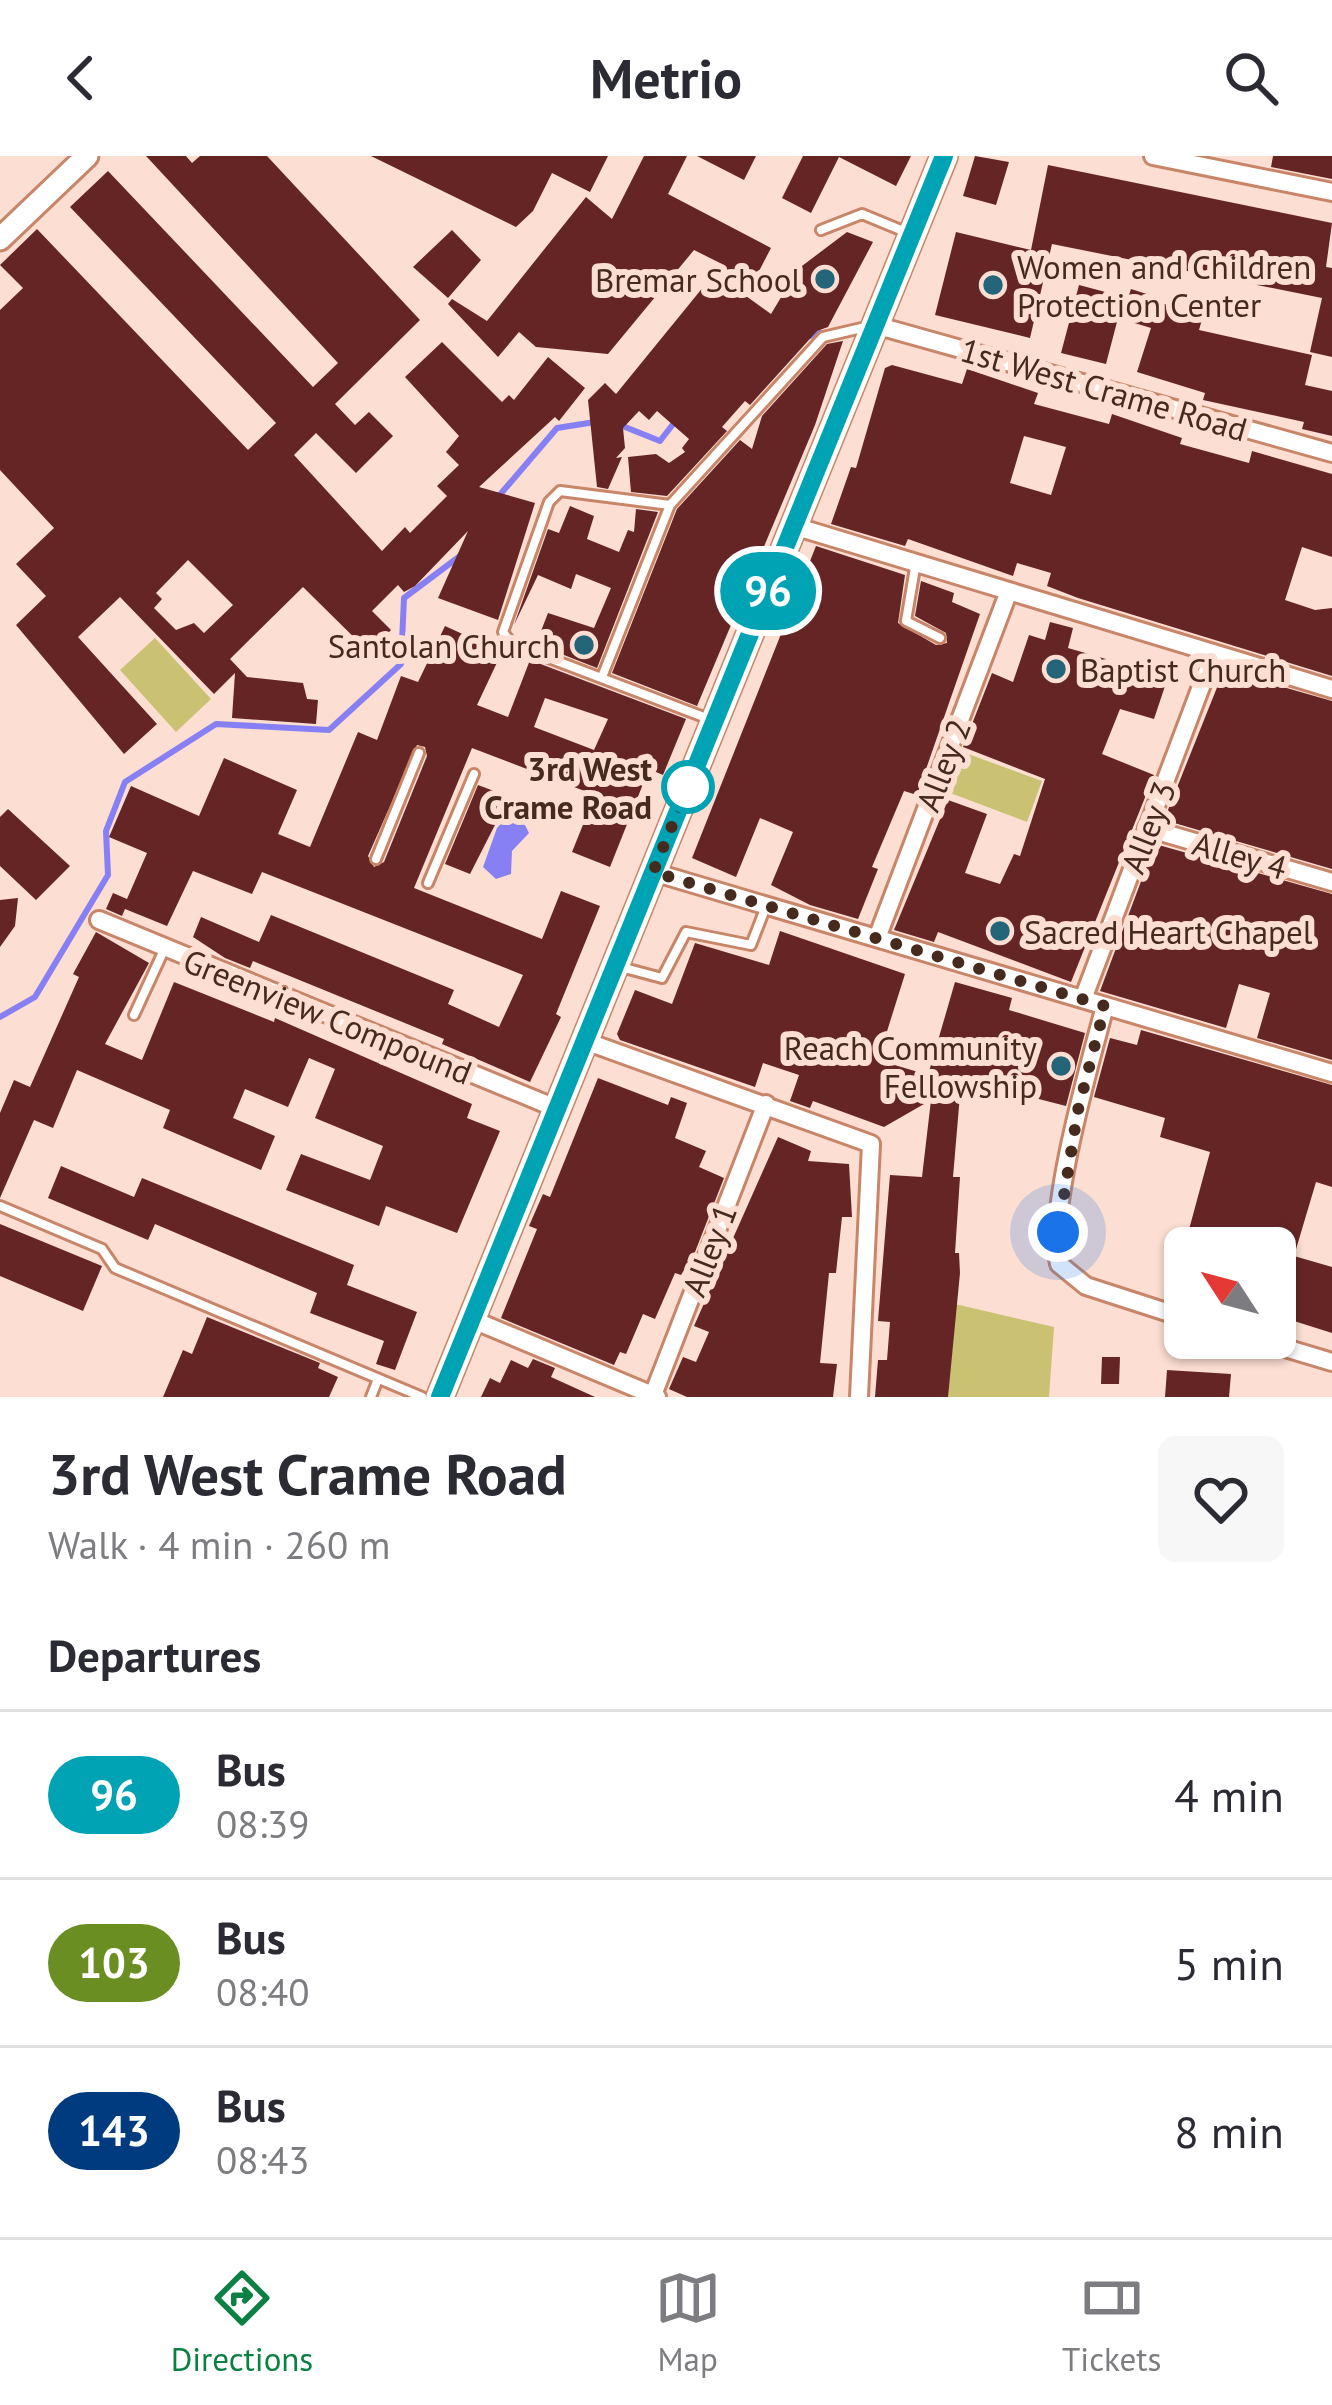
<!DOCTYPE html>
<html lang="en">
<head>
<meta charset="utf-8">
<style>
  :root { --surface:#fff; --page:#f7f7f7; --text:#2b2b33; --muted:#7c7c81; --line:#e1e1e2; --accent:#0b8043 }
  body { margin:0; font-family:"PT Sans",sans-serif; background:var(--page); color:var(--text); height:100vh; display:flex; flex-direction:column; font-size:45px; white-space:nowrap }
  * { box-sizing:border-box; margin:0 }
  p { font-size:39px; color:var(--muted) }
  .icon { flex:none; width:66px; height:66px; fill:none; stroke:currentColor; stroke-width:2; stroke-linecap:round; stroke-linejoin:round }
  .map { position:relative; height:1241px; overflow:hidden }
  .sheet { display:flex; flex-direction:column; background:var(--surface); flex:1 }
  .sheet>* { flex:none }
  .badge { padding:0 24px; border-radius:39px; font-size:42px; line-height:78px }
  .needle { width:78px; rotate:306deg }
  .fabs { position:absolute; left:1164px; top:1071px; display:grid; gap:24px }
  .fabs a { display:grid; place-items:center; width:132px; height:132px; border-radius:18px; background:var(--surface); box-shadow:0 3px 9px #0004; font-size:60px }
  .you { position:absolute; width:60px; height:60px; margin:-30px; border:9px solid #fff; border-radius:50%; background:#1a73e8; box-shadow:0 0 0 18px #1a73e833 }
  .map>.badge { position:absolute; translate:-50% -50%; box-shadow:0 0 0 6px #fff }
  h2 { padding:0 48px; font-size:45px; line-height:108px }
  .round { display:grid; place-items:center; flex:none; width:126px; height:126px; border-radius:18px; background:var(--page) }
  .head { display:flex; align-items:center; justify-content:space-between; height:204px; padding:0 48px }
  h1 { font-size:57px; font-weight:700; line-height:90px }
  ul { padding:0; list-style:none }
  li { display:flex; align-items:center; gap:36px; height:168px; padding:0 48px; border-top:3px solid var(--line) }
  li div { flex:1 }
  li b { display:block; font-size:45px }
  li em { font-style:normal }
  li .badge { min-width:132px; font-weight:700; text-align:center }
  header { display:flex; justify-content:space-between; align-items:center; height:156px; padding:0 48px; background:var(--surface); font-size:54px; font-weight:700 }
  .tab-bar { display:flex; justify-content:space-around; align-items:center; height:168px; border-top:3px solid var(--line); background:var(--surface); font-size:33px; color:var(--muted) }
  .tab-bar a { display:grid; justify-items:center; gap:6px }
  .tab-bar .current { color:var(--accent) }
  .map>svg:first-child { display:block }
  .green { fill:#cac272 }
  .water { fill:#8780f5 }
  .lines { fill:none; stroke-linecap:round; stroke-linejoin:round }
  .stream { stroke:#8780f5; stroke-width:6 }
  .building { fill:#652525; fill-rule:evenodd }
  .service-casing { stroke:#c88568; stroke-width:14 }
  .minor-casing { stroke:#c88568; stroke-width:22 }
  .tertiary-casing { stroke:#c88568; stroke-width:27 }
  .secondary-casing { stroke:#c88568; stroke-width:30 }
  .service { stroke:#fff; stroke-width:8 }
  .minor { stroke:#fff; stroke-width:16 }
  .tertiary { stroke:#fff; stroke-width:21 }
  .secondary { stroke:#fff; stroke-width:24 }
  .line-casing { stroke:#fff; stroke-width:27 }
  .line { stroke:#00a3b4; stroke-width:18 }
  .walk { stroke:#462a1e; stroke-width:12; stroke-dasharray:0 21.6 }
  .poi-dot { fill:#25657a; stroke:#fcded2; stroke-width:4.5 }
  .stop-dot { fill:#fff; stroke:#00a3b4; stroke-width:6 }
  .labels { text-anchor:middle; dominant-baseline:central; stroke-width:12; stroke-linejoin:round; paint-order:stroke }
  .poi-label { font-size:33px; fill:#462a1e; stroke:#fcded2; text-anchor:start }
  .street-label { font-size:33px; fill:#462a1e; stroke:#fcded2 }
  .stop-label { font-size:33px; font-weight:bold; fill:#462a1e; stroke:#fcded2; text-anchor:end }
</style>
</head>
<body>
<header><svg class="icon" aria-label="back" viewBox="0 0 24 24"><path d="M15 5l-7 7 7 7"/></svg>Metrio<svg class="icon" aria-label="search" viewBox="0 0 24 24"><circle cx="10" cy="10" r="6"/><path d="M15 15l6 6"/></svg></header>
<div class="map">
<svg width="1332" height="1241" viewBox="0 0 1332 1241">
  <rect width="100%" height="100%" fill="#fcded2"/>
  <path class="green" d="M 155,482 L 211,543 L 176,576 L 120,514 Z
    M 960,595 L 1042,625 L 1027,666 L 945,635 Z
    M 955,1148 L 1054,1171 L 1049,1241 L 947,1241 Z"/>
  <path class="water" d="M 507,661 L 523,665 L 529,677 L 512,695 L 511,718 L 496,723 L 483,711 L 497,672 Z"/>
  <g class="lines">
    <path class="stream" d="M 806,181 L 820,177
      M 620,269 L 660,285 L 677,263
      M 498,341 L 557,272 L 595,266
      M 0,861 L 35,841 L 108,719 L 106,675 L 125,626 L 216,568 L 329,574 L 401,508 L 404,442 L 460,400"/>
  </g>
  <path class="building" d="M 146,0 L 186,0 L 192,7 L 200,0 L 267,0 L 420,164 L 335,248 L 355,269 L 369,256 L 393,280 L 356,317 L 316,277 L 294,299 L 382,395 L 405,371 L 410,377 L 447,340 L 437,330 L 459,309 L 446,296 L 459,280 L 405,221 L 442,186 L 502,246 L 509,239 L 514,244 L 548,201 L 585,232 L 559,265 L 555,261 L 479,331 L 535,347 L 498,464 L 438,442 L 468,375 L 415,430 L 404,436 L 398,429 L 372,455 L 391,474 L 382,483 L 391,492 L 378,505 L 303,431 L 230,503 L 247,521 L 303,527 L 307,543 L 318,544 L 316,568 L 232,562 L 235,517 L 214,538 L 120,441 L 78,481 L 157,568 L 124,598 L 16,469 L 46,440 L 16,408 L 54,372 L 0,314 L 0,154 L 23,132 L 0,109 L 37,73 L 248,294 L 276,267 L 70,51 L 108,15 L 313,231 L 338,207 ZM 188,404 L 233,449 L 204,477 L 194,467 L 176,474 L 154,452 L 162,443 L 156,437 Z
    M 371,0 L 608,0 L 590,36 L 552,17 L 533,55 L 516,71 Z
    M 644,0 L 687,0 L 668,38 L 771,92 L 746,140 L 771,158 L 798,113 L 847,76 L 873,86 L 828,171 L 817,175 L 750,249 L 745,245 L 722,271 L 727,275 L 667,340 L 631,336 L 628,301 L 656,298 L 669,307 L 685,296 L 682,292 L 689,283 L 657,255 L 649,264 L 639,255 L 623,272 L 625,292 L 616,302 L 622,301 L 608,333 L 597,331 L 588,244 L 605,227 L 616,238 L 722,108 L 694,94 L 608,198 L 536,191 L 519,176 L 498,201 L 448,148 L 452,143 L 487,165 L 586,41 L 612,63 Z
    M 697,0 L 756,0 L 744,24 Z
    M 803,0 L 911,0 L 896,30 L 839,1 L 811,57 L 782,42 Z
    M 975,0 L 1009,6 L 996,49 L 963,40 Z
    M 1273,0 L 1332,0 L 1332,23 L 1271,11 Z
    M 1048,9 L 1332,67 L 1326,111 L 1332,112 L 1332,201 L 1310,196 L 1322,142 L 1052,88 L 1030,182 L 935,159 L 956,76 L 1031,94 Z
    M 452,74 L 481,104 L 448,142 L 413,111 Z
    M 1079,129 L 1128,142 L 1131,133 L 1156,141 L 1155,145 L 1203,160 L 1199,174 L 1312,199 L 1305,229 L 1332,235 L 1332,280 L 1302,273 L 1304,266 L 1203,244 L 1205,237 L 1137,216 L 1151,172 L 1118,162 L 1106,208 L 1061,197 Z
    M 843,185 L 815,269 L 697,550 L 612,517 L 677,353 L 740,284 L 752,293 L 762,260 L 827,188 Z
    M 892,209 L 962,228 L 967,213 L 1038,237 L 1034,248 L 1109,268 L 1112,258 L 1182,282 L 1180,288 L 1249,307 L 1252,295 L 1332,318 L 1332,401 L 1302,391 L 1285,444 L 1315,454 L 1332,452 L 1332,520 L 1078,442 L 1047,430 L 1051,417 L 1017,407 L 1013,420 L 908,383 L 905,390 L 831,368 L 851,311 L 856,312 L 885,212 ZM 1024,280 L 1066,291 L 1051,339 L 1010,327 Z
    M 570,350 L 594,360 L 587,383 L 619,396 L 628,374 L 634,376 L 636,353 L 658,356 L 597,512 L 536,488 L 548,457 L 594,472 L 611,432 L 576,418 L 571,433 L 538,419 L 514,469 L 548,373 L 559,377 Z
    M 816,390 L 905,419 L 898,467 L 936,489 L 947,487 L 946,477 L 915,460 L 921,425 L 954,437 L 952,446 L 980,458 L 917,639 L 904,635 L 872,711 L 878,713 L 858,763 L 810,749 L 771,729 L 793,676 L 760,662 L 736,721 L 692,702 Z
    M 1050,466 L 1073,472 L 1068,492 L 1168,521 L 1154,563 L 1120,553 L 1102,598 L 1154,619 L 1071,826 L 938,776 L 934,786 L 894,774 L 948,644 L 987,658 L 965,717 L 1000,728 L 1014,698 L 1020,700 L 1045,623 L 963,591 L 992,517 L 1013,526 L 1029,479 L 1045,484 Z
    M 445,470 L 502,496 L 477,549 L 508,561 L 530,504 L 686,563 L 663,619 L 649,613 L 610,711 L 572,696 L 595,639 L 472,592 L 414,732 L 542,783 L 561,735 L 600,750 L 556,858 L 561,861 L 530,926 L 442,888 L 444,883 L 253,805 L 250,812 L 225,802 L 193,781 L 201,761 L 259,786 L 271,759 L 454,834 L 448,848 L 499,871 L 523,819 L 262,716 L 252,738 L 193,715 L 167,770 L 125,753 L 122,760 L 106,753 L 113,737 L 127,743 L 147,697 L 109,681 L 131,630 L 199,660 L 224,602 L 297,634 L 278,678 L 310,691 L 358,576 L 377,584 L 401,520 L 418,526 ZM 545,542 L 608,563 L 594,594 L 534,571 ZM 417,589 L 425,591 L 427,600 L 384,706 L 374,711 L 368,700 Z
    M 1224,514 L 1332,545 L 1332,713 L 1164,664 Z
    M 478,629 L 502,638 L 493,661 L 498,663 L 470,718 L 445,708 Z
    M 8,653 L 70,710 L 36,744 L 0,710 L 0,661 Z
    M 1155,688 L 1332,738 L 1332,904 L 1257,882 L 1270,837 L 1239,828 L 1226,872 L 1100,835 Z
    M 18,742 L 15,770 L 0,791 L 0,744 Z
    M 780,775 L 905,818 L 878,904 L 928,919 L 955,826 L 1012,842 L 1009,854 L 1085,877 L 1066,950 L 1027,940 L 1025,946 L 961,927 L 953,1021 L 960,1021 L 955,1097 L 959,1097 L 960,1117 L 948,1241 L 875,1241 L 878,1204 L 887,1204 L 890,1166 L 878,1165 L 890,1019 L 922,1021 L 931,944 L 884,971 L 813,945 L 810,952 L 790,945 L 799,919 L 763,907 L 755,931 L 620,884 L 617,878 L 635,834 L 672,848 L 695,787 L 769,809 Z
    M 96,776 L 149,807 L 105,888 L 142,904 L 174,826 L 274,866 L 275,862 L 472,948 L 467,962 L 500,975 L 457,1077 L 386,1050 L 379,1070 L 286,1034 L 301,998 L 370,1024 L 383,990 L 315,962 L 335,913 L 309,902 L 288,951 L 245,933 L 233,962 L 275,980 L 261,1014 L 163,972 L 170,954 L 77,914 L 53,972 L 34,964 L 0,1042 L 0,957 L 14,924 L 30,931 L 79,821 L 73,818 Z
    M 1141,874 L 1332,929 L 1332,1031 L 1316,1026 L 1294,1100 L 1332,1111 L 1332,1177 L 1275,1159 L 1275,1092 L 1184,1092 L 1210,996 L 1160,981 L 1165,962 L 1094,941 L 1110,882 L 1137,889 Z
    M 598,922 L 668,949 L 671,941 L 687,947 L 675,982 L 706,995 L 699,1011 L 724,1022 L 695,1096 L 681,1119 L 675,1117 L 655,1163 L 643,1158 L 626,1198 L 620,1196 L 614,1209 L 501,1162 L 537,1073 L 529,1070 L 543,1038 L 550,1041 Z
    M 778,981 L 811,995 L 808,1005 L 849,1008 L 852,1061 L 842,1061 L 836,1117 L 829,1117 L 820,1207 L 837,1208 L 833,1241 L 687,1241 L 669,1233 L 683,1201 L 696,1206 L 709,1176 L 694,1170 Z
    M 61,1010 L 134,1041 L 142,1022 L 354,1109 L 347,1129 L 417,1156 L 395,1214 L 376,1208 L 384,1185 L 310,1157 L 317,1137 L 155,1068 L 148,1084 L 48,1042 Z
    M 0,1068 L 102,1110 L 83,1155 L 0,1120 Z
    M 207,1161 L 320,1207 L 318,1212 L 338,1221 L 329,1241 L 163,1241 L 183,1194 L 192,1198 Z
    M 1102,1201 L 1120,1201 L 1119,1228 L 1101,1228 Z
    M 533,1203 L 555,1212 L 551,1221 L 595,1241 L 481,1241 L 490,1222 L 500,1227 L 511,1204 L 528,1212 Z
    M 1167,1214 L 1231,1218 L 1229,1241 L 1165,1241 Z"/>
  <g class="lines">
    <defs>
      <path id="service" d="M 821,74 L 862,58 L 908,77
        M 670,349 L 560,335 L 549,346 L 503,476 L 512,488 L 709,563
        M 916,406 L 906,465 L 940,482
        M 602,521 L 670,349 L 823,181 L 870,170
        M 376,703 L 419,597
        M 428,727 L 474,618
        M 617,810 L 662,822 L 686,776 L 751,789 L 765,753
        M 134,859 L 164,794
        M 0,1050 L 102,1093 L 115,1112 L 422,1241
        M 371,1241 L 378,1223"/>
      <path id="minor" d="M 1153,0 L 1332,36
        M 875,169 L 1332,297
        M 794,370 L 1332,533
        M 1147,672 L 1332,726
        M 653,716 L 1332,917
        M 99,764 L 558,953
        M 877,782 L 1009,435
        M 1083,843 L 1213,499
        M 1105,850 C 1090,907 1047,1055 1059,1108 L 1086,1130 L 1185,1162
        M 585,885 L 871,988 L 859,1241
        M 471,1163 L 657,1241
        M 1252,1182 L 1332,1206
        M 653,1239 L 766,948"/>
      <path id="tertiary" d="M 0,83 L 87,0"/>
      <path id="secondary" d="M 440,1241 L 944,0"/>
    </defs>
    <use href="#service" class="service-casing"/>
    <use href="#minor" class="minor-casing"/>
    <use href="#tertiary" class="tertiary-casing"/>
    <use href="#secondary" class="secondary-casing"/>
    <use href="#service" class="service"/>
    <use href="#minor" class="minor"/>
    <use href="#tertiary" class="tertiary"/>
    <use href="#secondary" class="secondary"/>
  </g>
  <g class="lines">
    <defs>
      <path id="line" d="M 440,1241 L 944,0"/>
    </defs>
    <use href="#line" class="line-casing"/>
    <use href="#line" class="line"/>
    <path class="walk" d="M 688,631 L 653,716 L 1105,850 L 1078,954 L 1058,1076"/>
  </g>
  <g class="poi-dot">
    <circle cx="825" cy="123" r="12"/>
    <circle cx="993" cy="129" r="12"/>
    <circle cx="584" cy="489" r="12"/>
    <circle cx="1056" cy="513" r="12"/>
    <circle cx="1000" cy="775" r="12"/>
    <circle cx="1061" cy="910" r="12"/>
  </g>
  <circle class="stop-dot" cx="688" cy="631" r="24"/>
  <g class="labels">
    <g class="poi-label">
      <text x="1017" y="110">Women and Children<tspan x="1017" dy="38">Protection Center</tspan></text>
      <text x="801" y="123" text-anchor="end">Bremar School</text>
      <text x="560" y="489" text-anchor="end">Santolan Church</text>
      <text x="1080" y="513">Baptist Church</text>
      <text x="1024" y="775">Sacred Heart Chapel</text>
      <text x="1037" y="891" text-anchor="end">Reach Community<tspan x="1037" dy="38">Fellowship</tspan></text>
    </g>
    <g class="street-label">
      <text transform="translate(1104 233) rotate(16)">1st West Crame Road</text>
      <text transform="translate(943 609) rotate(-69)">Alley 2</text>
      <text transform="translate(1148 671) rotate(-69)">Alley 3</text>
      <text transform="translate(1240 699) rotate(16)">Alley 4</text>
      <text transform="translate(328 860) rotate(22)">Greenview Compound</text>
      <text transform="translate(709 1094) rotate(-69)">Alley 1</text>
    </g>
    <g class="stop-label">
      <text x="652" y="612">3rd West<tspan x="652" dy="38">Crame Road</tspan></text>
    </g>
  </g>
</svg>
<div class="fabs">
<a><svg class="needle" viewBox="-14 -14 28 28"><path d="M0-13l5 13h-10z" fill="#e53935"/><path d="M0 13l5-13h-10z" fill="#7c7c81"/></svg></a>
</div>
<div class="you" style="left:1058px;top:1076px"></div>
<b class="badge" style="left:768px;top:435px;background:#00a3b4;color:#fff">96</b>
</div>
<section class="sheet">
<div class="head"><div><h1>3rd West Crame Road</h1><p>Walk · 4 min · 260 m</p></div><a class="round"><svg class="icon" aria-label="heart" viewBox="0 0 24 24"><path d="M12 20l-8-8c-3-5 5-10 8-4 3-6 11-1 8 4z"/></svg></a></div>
<h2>Departures</h2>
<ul>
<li><span class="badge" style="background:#00a3b4;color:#fff">96</span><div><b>Bus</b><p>08:39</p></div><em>4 min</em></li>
<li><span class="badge" style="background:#6b8e23;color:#fff">103</span><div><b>Bus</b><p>08:40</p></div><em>5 min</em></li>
<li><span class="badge" style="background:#003b80;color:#fff">143</span><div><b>Bus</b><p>08:43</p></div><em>8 min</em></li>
</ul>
</section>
<nav class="tab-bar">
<a class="current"><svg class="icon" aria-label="directions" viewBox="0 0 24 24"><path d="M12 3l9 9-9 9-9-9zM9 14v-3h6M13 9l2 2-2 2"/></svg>Directions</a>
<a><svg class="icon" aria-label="map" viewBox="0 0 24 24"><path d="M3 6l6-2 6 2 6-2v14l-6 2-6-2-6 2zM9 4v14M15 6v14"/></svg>Map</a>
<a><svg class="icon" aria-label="tickets" viewBox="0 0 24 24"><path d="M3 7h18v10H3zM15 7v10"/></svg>Tickets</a>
</nav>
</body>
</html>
